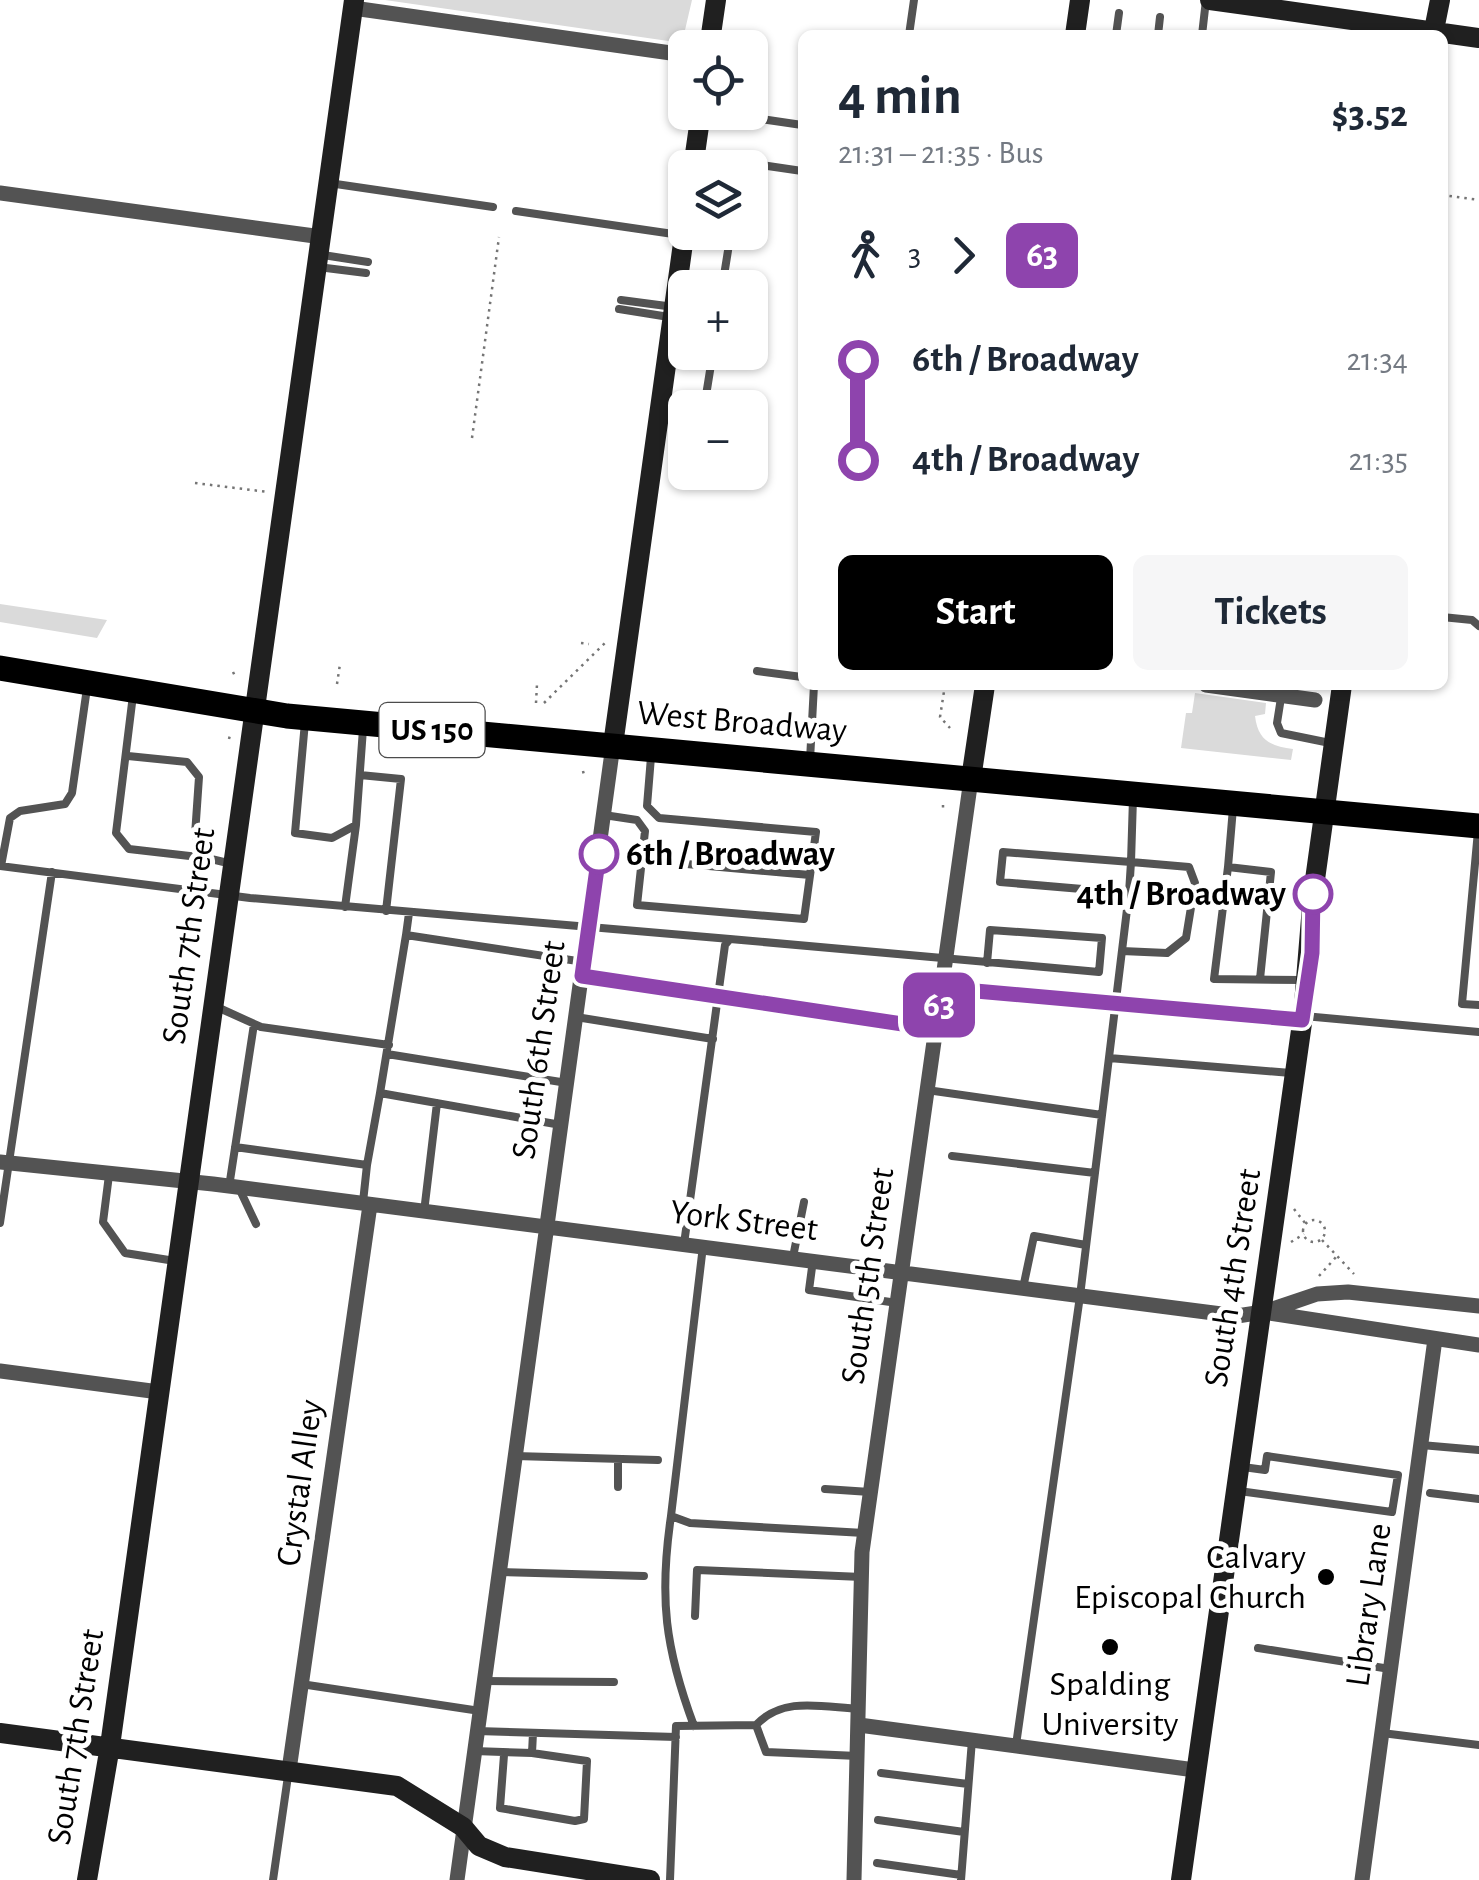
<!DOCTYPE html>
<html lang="en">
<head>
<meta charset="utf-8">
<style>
  :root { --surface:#fff; --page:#f6f6f7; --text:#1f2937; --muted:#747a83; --accent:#000 }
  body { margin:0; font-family:"Alegreya Sans",sans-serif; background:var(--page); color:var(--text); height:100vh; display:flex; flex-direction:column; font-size:38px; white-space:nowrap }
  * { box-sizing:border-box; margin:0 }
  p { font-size:32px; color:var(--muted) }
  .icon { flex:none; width:55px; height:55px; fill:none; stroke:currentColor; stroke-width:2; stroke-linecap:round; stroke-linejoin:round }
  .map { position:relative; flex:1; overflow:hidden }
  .sheet { position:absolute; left:798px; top:30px; width:650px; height:660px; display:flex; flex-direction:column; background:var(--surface); border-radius:15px; box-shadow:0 2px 8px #0004 }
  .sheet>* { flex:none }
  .badge { padding:0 20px; border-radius:15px; font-size:35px; line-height:65px }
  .fabs { position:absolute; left:668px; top:30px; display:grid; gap:20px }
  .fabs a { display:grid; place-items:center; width:100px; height:100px; border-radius:15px; background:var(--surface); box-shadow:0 2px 8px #0004; font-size:50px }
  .map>.badge { position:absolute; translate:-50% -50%; box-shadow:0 0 0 5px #fff }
  .legs { display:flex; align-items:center; gap:15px; height:110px; padding:0 40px; font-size:32px }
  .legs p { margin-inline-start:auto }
  .headline { display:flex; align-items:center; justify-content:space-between; height:170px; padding:0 40px }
  h1 { font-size:55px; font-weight:600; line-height:75px }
  .button { display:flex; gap:20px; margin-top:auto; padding:20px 40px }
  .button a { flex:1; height:115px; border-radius:15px; background:var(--accent); color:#fff; font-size:40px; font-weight:600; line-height:115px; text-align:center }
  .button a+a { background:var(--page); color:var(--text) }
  ul { padding:0 40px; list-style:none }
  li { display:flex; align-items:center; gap:35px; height:100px; font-size:38px }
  li i { display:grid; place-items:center; width:15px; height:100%; margin:0 12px; background:currentColor }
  li i::after { content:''; width:25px; height:25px; margin:-12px; border:8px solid; border-radius:50%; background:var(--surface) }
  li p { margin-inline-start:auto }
  li:first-child i { background:linear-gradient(#0000 50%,currentColor 0) }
  li:last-child i { background:linear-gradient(currentColor 50%,#0000 0) }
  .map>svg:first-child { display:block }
  .green { fill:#dadada }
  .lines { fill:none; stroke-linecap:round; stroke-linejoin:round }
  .path { stroke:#757575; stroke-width:2.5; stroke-dasharray:2.5 5; stroke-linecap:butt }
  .lane { stroke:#535353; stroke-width:8 }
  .street { stroke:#535353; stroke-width:15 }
  .secondary { stroke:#202020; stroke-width:20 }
  .primary { stroke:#000; stroke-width:25 }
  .line-1-casing { stroke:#fff; stroke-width:22 }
  .line-1 { stroke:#8e44ad; stroke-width:15 }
  .stop-1-dot { fill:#fff; stroke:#8e44ad; stroke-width:5 }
  .poi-dot { fill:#000; stroke:#fff; stroke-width:4 }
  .labels { text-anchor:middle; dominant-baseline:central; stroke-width:10; stroke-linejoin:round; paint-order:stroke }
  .shield { fill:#fff; stroke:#4c4c4c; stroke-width:2.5 }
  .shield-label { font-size:32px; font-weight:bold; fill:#000 }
  .street-label { font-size:35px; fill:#000; stroke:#fff }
  .stop-label { font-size:35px; font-weight:bold; fill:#000; stroke:#fff; text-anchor:start }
  .poi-label { font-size:35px; fill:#000; stroke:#fff; text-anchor:end }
</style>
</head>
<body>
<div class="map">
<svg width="1479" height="1880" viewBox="0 0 1479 1880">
  <rect width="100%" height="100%" fill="#fff"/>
  <path class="green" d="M 385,0 L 692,0 L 682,43 Z
    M 0,604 L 107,620 L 97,638 L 0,622 Z
    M 1195,693 L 1266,703 L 1265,714 L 1255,716 C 1258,741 1271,746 1293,749 L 1291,760 L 1181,748 L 1186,713 L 1192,713 Z"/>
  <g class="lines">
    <path class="path" d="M 1442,195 L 1479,200
      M 472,438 L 499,237
      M 195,483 L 268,492
      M 581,643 L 589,644
      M 233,672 L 235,676
      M 337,684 L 340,664
      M 945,685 L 940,717 L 950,728
      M 536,703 L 537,684
      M 544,703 L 608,640
      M 229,739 L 230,735
      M 583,771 L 584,775
      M 943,805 L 943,809
      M 1294,1209 L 1305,1223
      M1303 1231a11 11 0 1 1 22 0a11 11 0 1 1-22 0Z
      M 1322,1240 L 1354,1274
      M 1291,1242 L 1304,1234
      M 1319,1276 L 1337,1256"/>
    <path class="lane" d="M 909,35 L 914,0
      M 1116,35 L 1119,13
      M 1158,35 L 1160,17
      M 1202,35 L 1206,0
      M 713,112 L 802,125
      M 740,168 L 741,162 L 802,171
      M 329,183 L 493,207
      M 516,211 L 680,235
      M 323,255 L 368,262
      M 318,267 L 366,273
      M 722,288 L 731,232
      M 621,300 L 674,307
      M 619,309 L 669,317
      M 704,408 L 713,352
      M 664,413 L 685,416
      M 1442,617 L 1472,620 L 1479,626
      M 757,671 L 802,677
      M 1283,685 L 1277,723 L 1281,733 L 1330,743
      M 133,695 L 116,833 L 129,849 L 207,858
      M 305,722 L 295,833 L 332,838 L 356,825 L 363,729
      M 128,756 L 187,762 L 199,777 L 195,835 L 207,858 L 232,864
      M 810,760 L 814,685
      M 360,775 L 401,779 L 386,911
      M 604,815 L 637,820 L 645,831 L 637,905 L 804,919 L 816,832 L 659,818 L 647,806 L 651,757
      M 1478,831 L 1462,1004 L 1479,1005
      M 642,860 L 810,875
      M 0,866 L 250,898 L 730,939
      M 1,866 L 10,818 L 20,811 L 65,804 L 72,793 L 87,688
      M 1228,867 L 1233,808
      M 345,907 L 356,825
      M 409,913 L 406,935 L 584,962
      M 406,935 L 380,1093 L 561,1125
      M 1122,951 L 1167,953 L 1186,938 L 1195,883 L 1189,867 L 1131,862 L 1129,893 L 1000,882 L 1003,852 L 1131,862 L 1133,798
      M 582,977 L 936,1029
      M 1260,979 L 1271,872 L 1228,867 L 1214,979 L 1303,980
      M 942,989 L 1301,1020
      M 217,1007 L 261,1027 L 389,1045
      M 1304,1016 L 1479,1032
      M 576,1017 L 713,1039
      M 387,1054 L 567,1083
      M 1109,1058 L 1291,1073
      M 927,1090 L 1102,1115
      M 235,1147 L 367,1165 L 363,1202
      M 952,1156 L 1095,1173
      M 367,1165 L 380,1093
      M 109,1175 L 103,1222 L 125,1253 L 175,1261
      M 229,1187 L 254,1024
      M 239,1188 L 256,1224
      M 424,1212 L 437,1103
      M 0,1223 L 52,872
      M 684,1244 L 725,945 L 730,939 L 1099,972 L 1102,938 L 990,930 L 987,963
      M 703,1246 L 671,1516 L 690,1523 L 864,1533
      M 793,1257 L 804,1202
      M 813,1260 L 809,1290 L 897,1303
      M 1023,1288 L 1034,1236 L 1086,1245
      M 1421,1445 L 1479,1450
      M 515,1456 L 658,1460
      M 618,1487 L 618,1459
      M 825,1489 L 870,1492
      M 1239,1491 L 1392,1512 L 1398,1475 L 1267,1456 L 1265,1470 L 1243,1467
      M 1430,1493 L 1479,1499
      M 671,1516 C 659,1598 665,1648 694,1726
      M 499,1572 L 644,1576
      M 695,1616 L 697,1570 L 862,1577
      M 1258,1648 L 1390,1669
      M 484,1681 L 614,1682
      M 301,1684 L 480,1711
      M 756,1725 L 766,1752 L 858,1756
      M 477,1731 L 676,1737
      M 1382,1733 L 1479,1745
      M 1016,1745 L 1080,1296 L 1129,893
      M 474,1751 L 532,1753 L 533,1733
      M 504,1755 L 500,1808 L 575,1821 L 584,1819 L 587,1761 L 532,1753
      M 881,1773 L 968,1784
      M 878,1820 L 964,1832
      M 877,1863 L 961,1875
      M 273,1880 L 288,1776
      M 670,1880 L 676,1726 L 756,1725 C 783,1696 822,1707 859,1709
      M 961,1880 L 972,1740"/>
    <path class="street" d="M 353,8 L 685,55
      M 0,193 L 322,237
      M 1206,685 L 1315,700
      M 0,1162 L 213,1184 L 1237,1316 L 1263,1312 L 1479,1345
      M 1267,1311 L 1317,1294 L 1348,1292 L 1479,1306
      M 0,1371 L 159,1392
      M 859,1725 L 1195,1770
      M 289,1770 L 370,1205
      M 457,1880 L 613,745
      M 854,1880 L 862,1552 L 971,779
      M 1362,1880 L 1435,1339"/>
    <path class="secondary" d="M 1210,0 L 1479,38
      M 1075,35 L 1080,0
      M 1433,35 L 1440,0
      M 709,48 L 716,0
      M 693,168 L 701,112
      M 613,745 L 685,229
      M 971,779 L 985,685
      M 0,1733 L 397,1786 L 463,1827 L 479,1846 L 505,1857 L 650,1880
      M 87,1880 L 110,1746 L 354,0
      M 1181,1880 L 1303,1016 L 1313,894 L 1342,685"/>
    <path class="primary" d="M 0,668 L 287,716 L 1479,826"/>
  </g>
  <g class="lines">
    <defs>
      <path id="line-1" d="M 599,854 L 582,976 L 936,1029 L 942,988 L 1302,1020 L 1312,953 L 1313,894"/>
    </defs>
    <use href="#line-1" class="line-1-casing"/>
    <use href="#line-1" class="line-1"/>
  </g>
  <g class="stop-1-dot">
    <circle cx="599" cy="854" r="18"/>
    <circle cx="1313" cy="894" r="18"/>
  </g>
  <g class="poi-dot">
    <circle cx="1326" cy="1577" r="10"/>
    <circle cx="1110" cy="1647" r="10"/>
  </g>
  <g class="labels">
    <rect class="shield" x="379.5" y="703" width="105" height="54" rx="8"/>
    <g class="shield-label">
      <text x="432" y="730">US 150</text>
    </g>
    <g class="street-label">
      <text transform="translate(742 722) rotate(5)">West Broadway</text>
      <text transform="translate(189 936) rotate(-82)">South 7th Street</text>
      <text transform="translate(539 1050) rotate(-82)">South 6th Street</text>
      <text transform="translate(744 1221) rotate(7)">York Street</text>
      <text transform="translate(868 1276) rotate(-82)">South 5th Street</text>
      <text transform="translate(1233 1278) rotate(-81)">South 4th Street</text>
      <text transform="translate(300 1483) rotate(-82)">Crystal Alley</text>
      <text transform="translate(1369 1605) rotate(-82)">Library Lane</text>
      <text transform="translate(76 1737) rotate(-81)">South 7th Street</text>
    </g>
    <g class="stop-label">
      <text x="626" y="854">6th / Broadway</text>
      <text x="1286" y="894" text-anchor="end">4th / Broadway</text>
    </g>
    <g class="poi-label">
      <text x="1306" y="1557">Calvary<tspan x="1306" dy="40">Episcopal Church</tspan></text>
      <text x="1110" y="1684" text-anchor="middle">Spalding<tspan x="1110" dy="40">University</tspan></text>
    </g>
  </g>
</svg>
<div class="fabs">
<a><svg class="icon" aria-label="locate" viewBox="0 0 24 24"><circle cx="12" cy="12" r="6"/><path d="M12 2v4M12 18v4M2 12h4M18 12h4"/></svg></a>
<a><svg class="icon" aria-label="layers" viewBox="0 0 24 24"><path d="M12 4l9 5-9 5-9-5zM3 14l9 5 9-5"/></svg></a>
<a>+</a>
<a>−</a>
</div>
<b class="badge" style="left:939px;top:1005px;background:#8e44ad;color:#fff">63</b>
<section class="sheet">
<div class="headline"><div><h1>4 min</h1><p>21:31 – 21:35 · Bus</p></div><b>$3.52</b></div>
<div class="legs"><svg class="icon" aria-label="walk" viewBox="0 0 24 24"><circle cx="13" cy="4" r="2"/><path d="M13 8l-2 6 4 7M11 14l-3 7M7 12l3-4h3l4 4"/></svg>3<svg class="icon" aria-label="forward" viewBox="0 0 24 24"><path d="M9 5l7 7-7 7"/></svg><b class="badge" style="background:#8e44ad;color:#fff">63</b></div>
<ul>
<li><i style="color:#8e44ad"></i><b>6th / Broadway</b><p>21:34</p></li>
<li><i style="color:#8e44ad"></i><b>4th / Broadway</b><p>21:35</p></li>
</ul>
<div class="button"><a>Start</a><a>Tickets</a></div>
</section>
</div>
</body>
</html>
